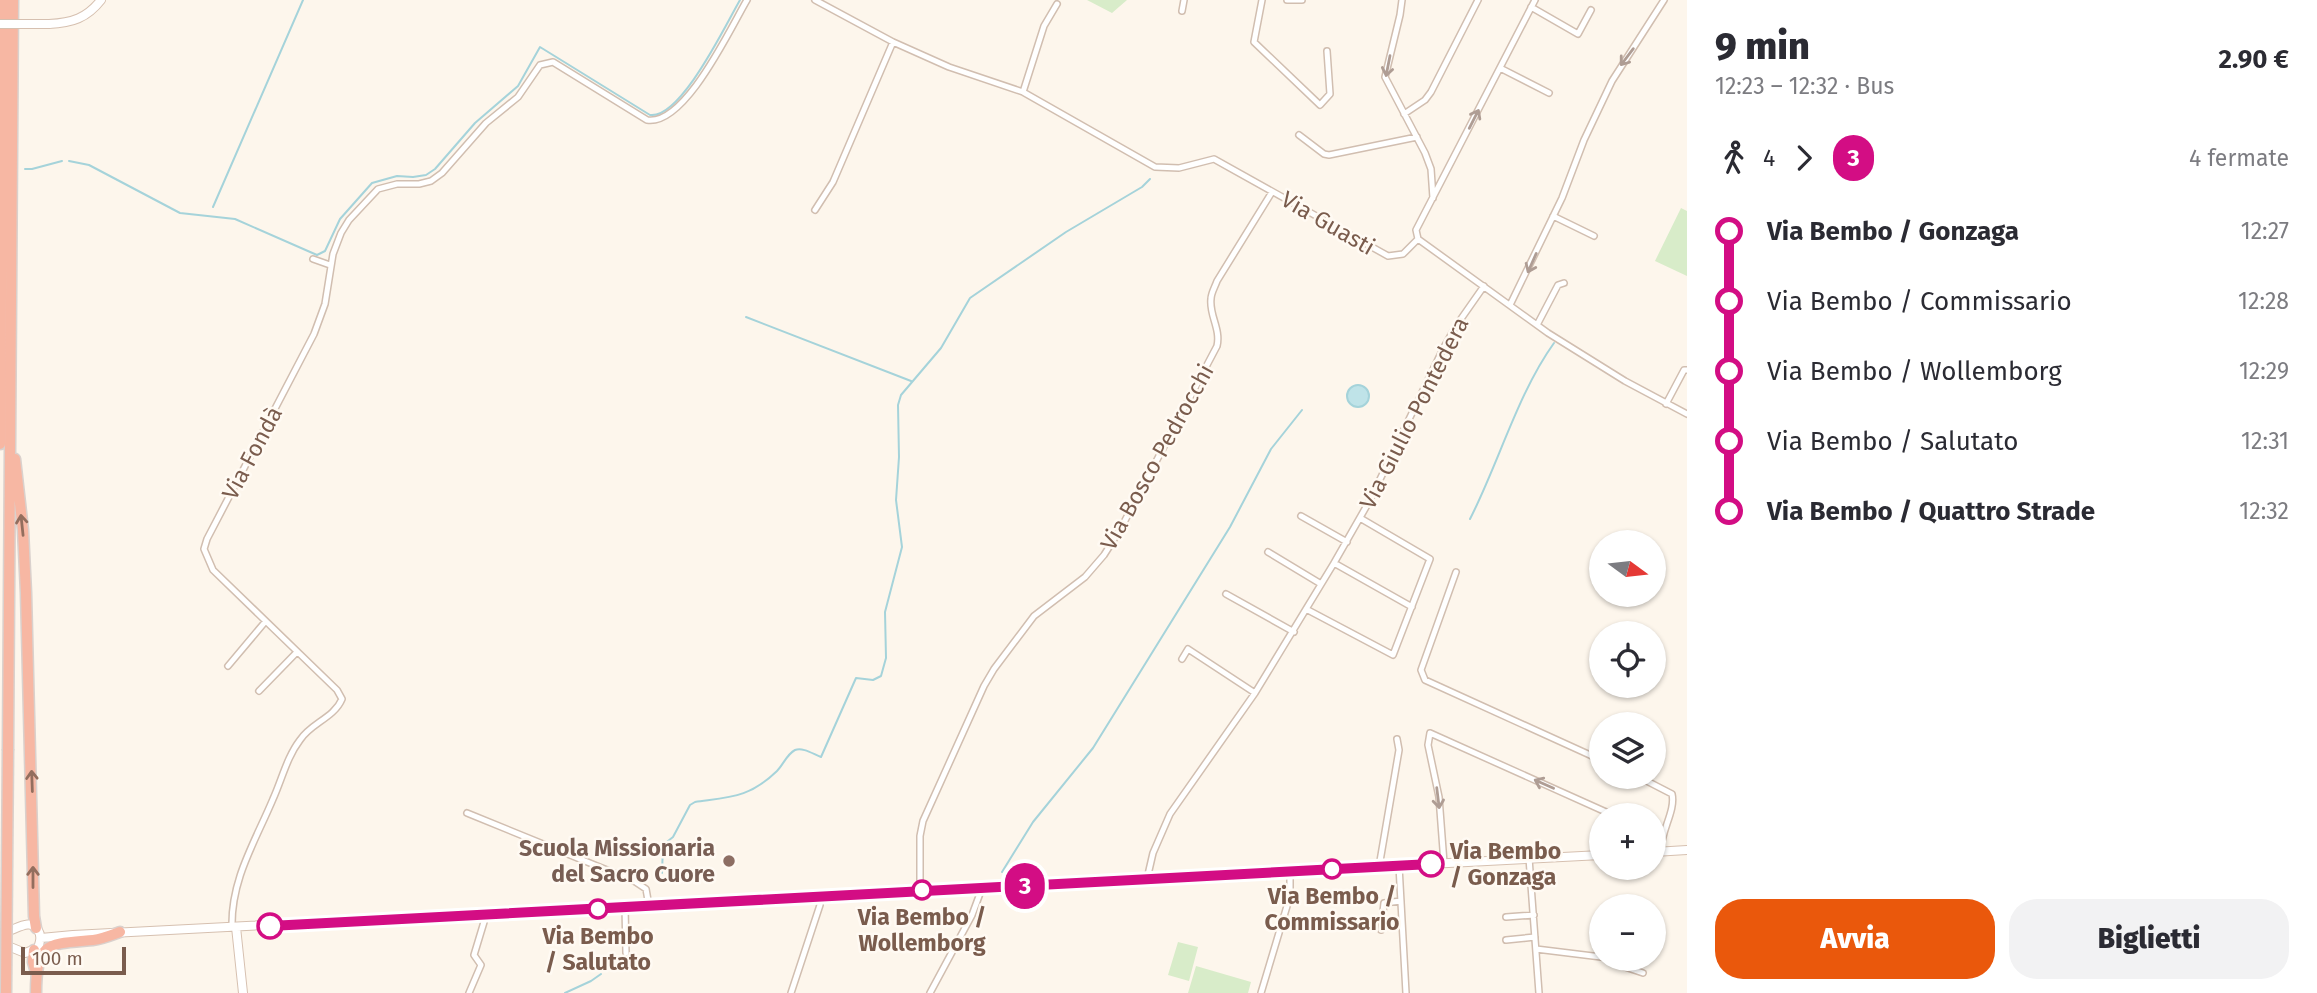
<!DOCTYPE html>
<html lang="it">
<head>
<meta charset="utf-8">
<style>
  :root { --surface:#fff; --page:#f2f2f3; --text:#2b2b33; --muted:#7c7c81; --accent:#ea580c }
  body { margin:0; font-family:"Fira Sans",sans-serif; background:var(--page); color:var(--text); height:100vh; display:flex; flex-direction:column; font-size:26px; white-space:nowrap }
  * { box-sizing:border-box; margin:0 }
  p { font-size:23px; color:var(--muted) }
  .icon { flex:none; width:38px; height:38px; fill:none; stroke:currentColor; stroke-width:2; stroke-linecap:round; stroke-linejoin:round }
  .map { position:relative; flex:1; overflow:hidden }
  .details { display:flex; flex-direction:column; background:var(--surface); width:630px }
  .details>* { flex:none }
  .badge { padding:0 14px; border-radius:23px; font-size:24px; line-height:46px }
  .needle { width:46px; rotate:105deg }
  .controls { position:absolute; left:1589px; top:530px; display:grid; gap:14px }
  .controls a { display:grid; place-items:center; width:77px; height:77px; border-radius:50%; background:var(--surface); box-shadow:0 2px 5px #0004; font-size:35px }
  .scale { position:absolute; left:21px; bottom:18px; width:105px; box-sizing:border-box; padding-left:7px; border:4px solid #7a5c4d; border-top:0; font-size:19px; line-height:24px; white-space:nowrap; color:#7a5c4d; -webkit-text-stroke:5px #fffaf3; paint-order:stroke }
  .map>.badge { position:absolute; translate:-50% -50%; box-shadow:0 0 0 4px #fff }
  .legs { display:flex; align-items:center; gap:10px; height:77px; padding:0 28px; font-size:23px }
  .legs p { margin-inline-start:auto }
  .summary { display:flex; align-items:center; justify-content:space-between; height:119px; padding:0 28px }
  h1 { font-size:38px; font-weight:800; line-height:52px }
  .cta { display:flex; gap:14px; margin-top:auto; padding:14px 28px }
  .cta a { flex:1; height:80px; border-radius:28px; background:var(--accent); color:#fff; font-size:28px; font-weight:800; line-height:80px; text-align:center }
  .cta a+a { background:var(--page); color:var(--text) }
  ul { padding:0 28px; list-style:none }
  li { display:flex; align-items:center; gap:24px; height:70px; font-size:26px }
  li i { display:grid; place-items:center; width:10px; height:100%; margin:0 9px; background:currentColor }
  li i::after { content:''; width:18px; height:18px; margin:-9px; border:5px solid; border-radius:50%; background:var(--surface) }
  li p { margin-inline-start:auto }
  li:first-child i { background:linear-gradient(#0000 50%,currentColor 0) }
  li:last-child i { background:linear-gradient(currentColor 50%,#0000 0) }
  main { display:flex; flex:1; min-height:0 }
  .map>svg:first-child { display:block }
  .green { fill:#d8ecc9 }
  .water { fill:#bfe3e8; stroke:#a5d3da; stroke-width:2 }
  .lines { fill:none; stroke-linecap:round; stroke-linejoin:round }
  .stream { stroke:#a5d3da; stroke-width:2 }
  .street-casing { stroke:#d1beb0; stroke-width:8 }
  .secondary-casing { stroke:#d6c0b0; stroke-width:10 }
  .highway-casing { stroke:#dad1cd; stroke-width:13 }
  .street { stroke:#fff; stroke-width:5 }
  .secondary { stroke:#fff; stroke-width:8 }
  .highway { stroke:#f7b7a3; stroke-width:10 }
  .secondary-bridge-casing { stroke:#d6c0b0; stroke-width:10; stroke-linecap:butt }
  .highway-bridge-casing { stroke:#dad1cd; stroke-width:13; stroke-linecap:butt }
  .secondary-bridge { stroke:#fff; stroke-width:8 }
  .highway-bridge { stroke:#f7b7a3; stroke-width:10 }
  .oneway { stroke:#af9d94 }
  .oneway2 { stroke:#936e5e }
  .line-1-casing { stroke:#fff; stroke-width:16 }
  .line-1 { stroke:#d30d84; stroke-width:10 }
  .education-dot { fill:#8d6e63; stroke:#fffaf3; stroke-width:2.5 }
  .stop-1-dot { fill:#fff; stroke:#d30d84; stroke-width:3.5 }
  .labels { text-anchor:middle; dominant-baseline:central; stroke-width:5; stroke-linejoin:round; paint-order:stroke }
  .street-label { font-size:23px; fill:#7a5c4d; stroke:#fffaf3 }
  .education-label { font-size:23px; font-weight:bold; fill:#785e54; stroke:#fffaf3; text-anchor:end }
  .stop-label { font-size:23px; font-weight:bold; fill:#7a5c4d; stroke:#fffaf3 }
</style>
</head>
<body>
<main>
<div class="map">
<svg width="1687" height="993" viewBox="0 0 1687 993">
  <rect width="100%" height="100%" fill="#fdf6ec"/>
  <path class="green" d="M 1087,0 L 1127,0 L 1112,13 Z
    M 1681,208 L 1687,211 L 1687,276 L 1655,261 Z
    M 1178,942 L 1198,947 L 1189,981 L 1168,975 Z
    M 1196,966 L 1251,982 L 1248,993 L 1188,993 Z"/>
  <path class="water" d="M1347 396a11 11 0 1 1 22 0a11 11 0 1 1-22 0Z"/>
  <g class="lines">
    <path class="stream" d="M 69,161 L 89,165 L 180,213 L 235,219 L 317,255 L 325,251 L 340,219 L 372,183 L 397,176 L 413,177 L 426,175 L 435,169 L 475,123 L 518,86 L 540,47 L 650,115 C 681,119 726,24 740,0
      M 25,169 L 32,169 L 62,161
      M 213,207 L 303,0
      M 746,317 L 911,381
      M 1470,519 C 1499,462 1518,393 1554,343
      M 1002,872 L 1033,822 L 1093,748 L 1230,527 L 1271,449 L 1302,410
      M 662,873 L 663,845 L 673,837 L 690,805 L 695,802 C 730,797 749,798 777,771 C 783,765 787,754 795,750 C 803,747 813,754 821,757 L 856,678 L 873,680 L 881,676 L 886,658 L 885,612 L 902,547 L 896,500 L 899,457 L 898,405 L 901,395 L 941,348 L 970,298 L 1066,232 L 1142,187 L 1150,179
      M 565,993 L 591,981 L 601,974"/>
    <defs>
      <path id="street" d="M 815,0 L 893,42 L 949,67 L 1023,92 L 1155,167 L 1179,168 L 1214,159 L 1388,256 L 1403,254 L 1418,239
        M 1262,0 L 1254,42 L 1320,105 L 1330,94 L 1327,51
        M 1287,0 L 1302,0
        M 1402,0 L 1400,15 L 1385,77 L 1425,153 L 1431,169 L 1433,198
        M 1531,7 L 1578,34 L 1591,10
        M 1182,11 L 1184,0
        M 1500,68 L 1549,93
        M 1023,92 L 1044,26 L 1057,4
        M 1404,114 L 1425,100 L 1431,92 L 1478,0
        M 1299,135 L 1324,154 L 1329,155 L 1417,137
        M 815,210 L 833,182 L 893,42
        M 1553,216 L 1594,236
        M 1418,239 L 1548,333 L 1625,381 L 1687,414
        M 1418,239 L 1416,230 L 1535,0
        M 313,259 L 330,265
        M 1510,305 L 1562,198 L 1584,140 L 1612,81 L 1664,0
        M 1537,325 L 1558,285 L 1564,283
        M 1666,404 L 1684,370 L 1687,370
        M 1301,516 L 1347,542
        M 1268,552 L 1321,584
        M 1334,563 L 1412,607
        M 1456,572 L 1421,670 L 1425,680 L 1601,760
        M 1226,594 L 1294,632
        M 1306,609 L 1393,655 L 1430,559 L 1360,518
        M 1182,659 L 1188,649 L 1255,693
        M 228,666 L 265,622
        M 259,691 L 296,653
        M 1639,777 L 1672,794 C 1676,811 1660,832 1661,852
        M 467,813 L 634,881 L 646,889 L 649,906
        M 1529,858 L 1539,993
        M 1444,863 L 1439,797 L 1428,745 L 1430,733 L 1606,812 L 1606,816
        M 1399,866 L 1406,993
        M 1379,867 L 1399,750 L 1397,739
        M 1147,879 L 1153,853 L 1170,814 L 1255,693 L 1334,563 L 1370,500 L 1443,349 L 1456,326 L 1484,286
        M 920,890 L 920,836 L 923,821 L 984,686 L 994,669 L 1034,616 L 1085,577 L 1104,555 L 1121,528 L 1217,346 C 1221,329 1209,315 1211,299 C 1211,293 1215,287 1217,281 L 1272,192
        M 625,907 L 626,953
        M 1506,917 L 1534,915
        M 232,927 C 231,879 255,842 273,799 C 282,779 287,757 300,740 C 311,723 334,718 342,699 L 337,690 L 213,570 L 204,549 L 207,539 L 314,334 L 325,304 L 333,254 L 341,233 L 349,220 L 378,189 L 397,184 L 419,184 L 431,181 L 442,173 L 486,123 L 518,97 L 540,65 L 553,62 L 647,120 C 685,126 730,29 747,0
        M 1381,930 L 1384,903 L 1401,901
        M 1506,940 L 1535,937
        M 1536,949 L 1601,957
        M 1617,959 L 1622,966 L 1643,973
        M 469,993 L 481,965 L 474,955 L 484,922 L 484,915
        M 791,993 L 820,905 L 820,897
        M 930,993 L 972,915 L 982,888
        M 1261,993 L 1290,896 L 1290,871"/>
      <path id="secondary" d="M 49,24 C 72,23 87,18 101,0
        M 1654,852 L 1687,850
        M 236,927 L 243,993
        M 0,933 C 12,933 30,916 38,930 C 42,936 40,942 38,948 L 25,953 L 8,946 L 0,946
        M 41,938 L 73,935 L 1601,855"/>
      <path id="highway" d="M 0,444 L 3,0
        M 15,459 L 23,530 L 26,593 L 34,916 L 36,928
        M 8,749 L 13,0
        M 34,950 L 33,962 L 35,969
        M 36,993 C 36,941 48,944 93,940 C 102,939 112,935 120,932"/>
    </defs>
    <use href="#street" class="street-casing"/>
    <use href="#secondary" class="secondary-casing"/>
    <use href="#highway" class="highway-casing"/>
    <use href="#street" class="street"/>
    <use href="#secondary" class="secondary"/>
    <use href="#highway" class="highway"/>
    <defs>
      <path id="secondary-bridge" d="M 0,24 L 49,24"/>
      <path id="highway-bridge" d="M 6,993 L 8,749"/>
    </defs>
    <use href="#secondary-bridge" class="secondary-bridge-casing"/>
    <use href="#highway-bridge" class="highway-bridge-casing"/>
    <use href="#secondary-bridge" class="secondary-bridge"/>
    <use href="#highway-bridge" class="highway-bridge"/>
  </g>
  <defs><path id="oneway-shaft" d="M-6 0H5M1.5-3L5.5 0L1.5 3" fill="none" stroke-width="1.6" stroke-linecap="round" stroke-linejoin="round" transform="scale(1.75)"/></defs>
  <g class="oneway">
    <use href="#oneway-shaft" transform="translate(1627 57) rotate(127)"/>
    <use href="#oneway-shaft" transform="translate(1388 66) rotate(101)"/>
    <use href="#oneway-shaft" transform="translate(1474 119) rotate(-63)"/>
    <use href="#oneway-shaft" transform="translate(1532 263) rotate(114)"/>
    <use href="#oneway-shaft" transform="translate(1544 784) rotate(-156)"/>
    <use href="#oneway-shaft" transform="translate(1438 798) rotate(83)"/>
  </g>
  <g class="oneway2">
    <use href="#oneway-shaft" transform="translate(22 525) rotate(-96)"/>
    <use href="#oneway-shaft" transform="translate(32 781) rotate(-92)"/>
    <use href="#oneway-shaft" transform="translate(33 877) rotate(-90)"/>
  </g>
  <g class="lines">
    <defs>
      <path id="line-1" d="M 270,926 L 1431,864"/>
    </defs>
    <use href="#line-1" class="line-1-casing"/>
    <use href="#line-1" class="line-1"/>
  </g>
  <circle class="education-dot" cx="729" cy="861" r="7"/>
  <g class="stop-1-dot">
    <circle cx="1431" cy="864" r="12"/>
    <circle cx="1332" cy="869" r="9"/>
    <circle cx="922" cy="890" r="9"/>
    <circle cx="598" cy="909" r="9"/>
    <circle cx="270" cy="926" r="12"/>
  </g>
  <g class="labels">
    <g class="street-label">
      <text transform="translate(1328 223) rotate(30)">Via Guasti</text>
      <text transform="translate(1414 413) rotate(-63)">Via Giulio Pontedera</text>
      <text transform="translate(252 453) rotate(-62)">Via Fondà</text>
      <text transform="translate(1157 457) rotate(-61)">Via Bosco Pedrocchi</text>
    </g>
    <g class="education-label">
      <text x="715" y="848">Scuola Missionaria<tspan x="715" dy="26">del Sacro Cuore</tspan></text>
    </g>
    <g class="stop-label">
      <text x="1450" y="851" text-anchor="start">Via Bembo<tspan x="1450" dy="26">/ Gonzaga</tspan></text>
      <text x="1332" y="896">Via Bembo /<tspan x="1332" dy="26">Commissario</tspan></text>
      <text x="922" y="917">Via Bembo /<tspan x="922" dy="26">Wollemborg</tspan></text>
      <text x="598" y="936">Via Bembo<tspan x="598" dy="26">/ Salutato</tspan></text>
    </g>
  </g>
</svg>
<div class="controls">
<a><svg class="needle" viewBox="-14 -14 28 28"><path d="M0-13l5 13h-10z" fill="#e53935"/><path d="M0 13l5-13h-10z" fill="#7c7c81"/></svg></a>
<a><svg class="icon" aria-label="locate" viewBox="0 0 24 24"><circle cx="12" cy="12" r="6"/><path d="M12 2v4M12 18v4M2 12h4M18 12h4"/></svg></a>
<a><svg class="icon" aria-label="layers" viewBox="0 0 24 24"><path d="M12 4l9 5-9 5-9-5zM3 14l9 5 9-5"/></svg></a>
<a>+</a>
<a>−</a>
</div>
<div class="scale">100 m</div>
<b class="badge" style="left:1025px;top:886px;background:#d30d84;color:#fff">3</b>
</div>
<section class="details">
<div class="summary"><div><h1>9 min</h1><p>12:23 – 12:32 · Bus</p></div><b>2.90 €</b></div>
<div class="legs"><svg class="icon" aria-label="walk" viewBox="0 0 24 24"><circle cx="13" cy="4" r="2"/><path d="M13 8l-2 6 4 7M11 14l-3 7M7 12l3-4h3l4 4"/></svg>4<svg class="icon" aria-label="forward" viewBox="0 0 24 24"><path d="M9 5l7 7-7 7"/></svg><b class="badge" style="background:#d30d84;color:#fff">3</b><p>4 fermate</p></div>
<ul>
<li><i style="color:#d30d84"></i><b>Via Bembo / Gonzaga</b><p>12:27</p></li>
<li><i style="color:#d30d84"></i><span>Via Bembo / Commissario</span><p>12:28</p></li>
<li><i style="color:#d30d84"></i><span>Via Bembo / Wollemborg</span><p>12:29</p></li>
<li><i style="color:#d30d84"></i><span>Via Bembo / Salutato</span><p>12:31</p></li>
<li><i style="color:#d30d84"></i><b>Via Bembo / Quattro Strade</b><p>12:32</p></li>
</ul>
<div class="cta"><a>Avvia</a><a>Biglietti</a></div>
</section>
</main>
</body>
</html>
